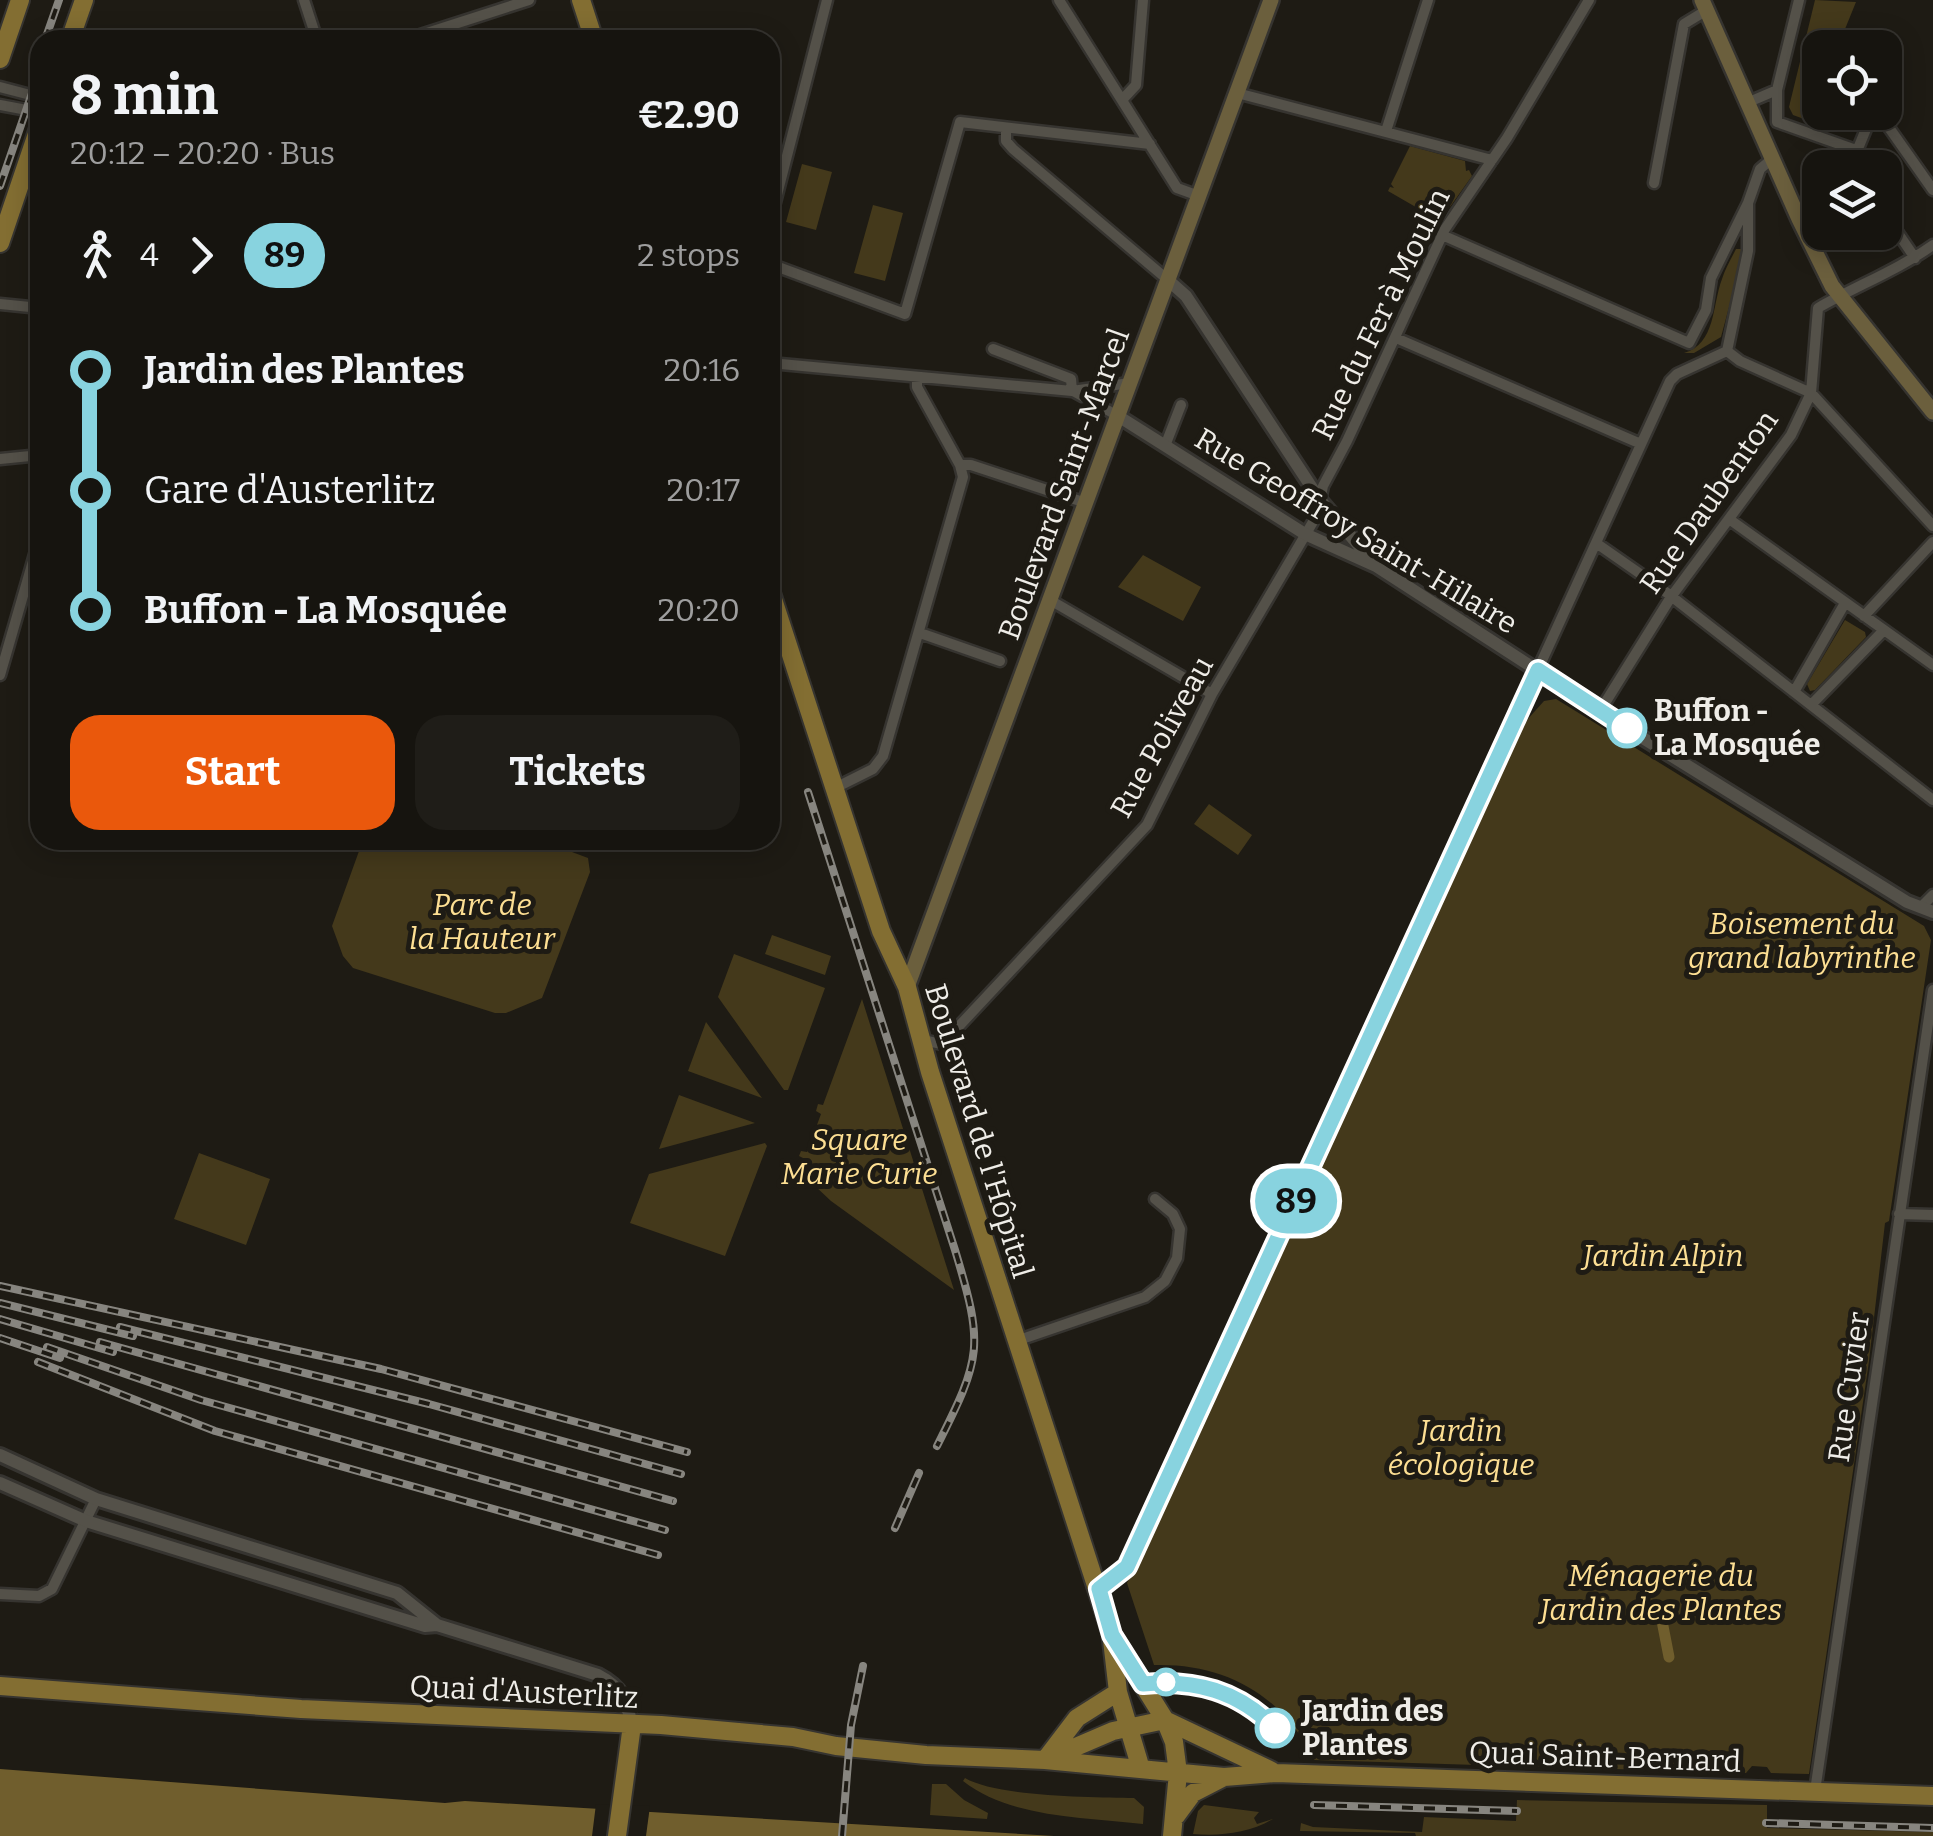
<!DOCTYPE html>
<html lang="en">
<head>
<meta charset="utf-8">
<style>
  :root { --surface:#16140f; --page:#1f1d18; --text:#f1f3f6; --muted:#9e9e9e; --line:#35332f; --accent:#ea580c }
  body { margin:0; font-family:Bitter,serif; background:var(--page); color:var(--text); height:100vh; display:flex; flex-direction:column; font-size:38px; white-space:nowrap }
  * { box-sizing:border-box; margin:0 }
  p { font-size:32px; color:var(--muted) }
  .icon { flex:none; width:55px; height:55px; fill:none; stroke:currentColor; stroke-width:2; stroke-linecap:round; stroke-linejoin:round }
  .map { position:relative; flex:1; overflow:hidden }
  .sheet { position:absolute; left:30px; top:30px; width:750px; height:820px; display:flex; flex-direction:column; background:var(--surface); border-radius:30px; box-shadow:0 5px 25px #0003,0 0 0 2px var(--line) }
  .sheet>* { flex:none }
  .badge { padding:0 20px; border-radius:32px; font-size:35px; line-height:65px }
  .controls { position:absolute; left:1802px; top:30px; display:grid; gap:20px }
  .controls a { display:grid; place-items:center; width:100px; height:100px; border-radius:20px; background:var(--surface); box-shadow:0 5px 25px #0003,0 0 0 2px var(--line); font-size:50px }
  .map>.badge { position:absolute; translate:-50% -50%; box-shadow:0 0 0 5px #fff }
  .legs { display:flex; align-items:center; gap:15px; height:110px; padding:0 40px; font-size:32px }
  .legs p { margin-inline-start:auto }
  .summary { display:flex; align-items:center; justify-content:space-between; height:170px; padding:0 40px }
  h1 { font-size:55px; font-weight:700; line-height:75px }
  .primary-button { display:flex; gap:20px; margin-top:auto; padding:20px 40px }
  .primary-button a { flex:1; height:115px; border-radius:30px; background:var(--accent); color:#fff; font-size:40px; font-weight:700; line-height:115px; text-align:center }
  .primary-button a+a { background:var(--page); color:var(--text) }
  ul { padding:0 40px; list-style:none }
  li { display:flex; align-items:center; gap:35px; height:120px; font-size:38px }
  li i { display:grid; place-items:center; width:15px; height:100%; margin:0 12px; background:currentColor }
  li i::after { content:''; width:25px; height:25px; margin:-12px; border:8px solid; border-radius:50%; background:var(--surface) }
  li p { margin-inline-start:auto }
  li:first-child i { background:linear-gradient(#0000 50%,currentColor 0) }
  li:last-child i { background:linear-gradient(currentColor 50%,#0000 0) }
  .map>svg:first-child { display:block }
  .green { fill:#44391b }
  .water { fill:#705e2d }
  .pier { fill:#1e1b14 }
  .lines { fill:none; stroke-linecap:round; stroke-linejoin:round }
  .canal { stroke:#705e2d; stroke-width:11 }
  .minor-casing { stroke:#363430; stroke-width:15 }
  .tertiary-casing { stroke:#363430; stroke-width:18 }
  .secondary-casing { stroke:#363430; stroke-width:20 }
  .primary-casing { stroke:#363430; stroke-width:22 }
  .minor { stroke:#545149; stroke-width:10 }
  .tertiary { stroke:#545149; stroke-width:12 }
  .secondary { stroke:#6b5f3d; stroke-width:15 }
  .primary { stroke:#836e32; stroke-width:18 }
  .rail-casing { stroke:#87857f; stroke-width:8 }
  .rail { stroke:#1e1b14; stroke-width:4; stroke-dasharray:11; stroke-linecap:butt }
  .line-1-casing { stroke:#fff; stroke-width:22 }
  .line-1 { stroke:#88d3df; stroke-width:15 }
  .stop-1-dot { fill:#fff; stroke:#88d3df; stroke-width:5 }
  .labels { text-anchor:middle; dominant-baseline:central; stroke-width:10; stroke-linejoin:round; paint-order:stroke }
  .street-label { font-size:30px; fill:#efede8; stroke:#1e1b14 }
  .stop-label { font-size:30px; font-weight:bold; fill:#efede8; stroke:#1e1b14; text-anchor:start }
  .park-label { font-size:30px; font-style:italic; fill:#fddf93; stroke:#1e1b14 }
</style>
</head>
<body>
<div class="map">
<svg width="1933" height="1836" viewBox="0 0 1933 1836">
  <rect width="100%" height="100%" fill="#1e1b14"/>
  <path class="green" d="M 1815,0 L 1856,2 L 1843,34 L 1836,32 L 1829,47 L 1820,48 L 1820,60 L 1810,57 L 1806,68 C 1819,89 1813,91 1804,119 L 1793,115 L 1789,107 Z
    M 1410,146 L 1465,161 L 1466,171 L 1469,170 L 1472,176 L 1440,221 L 1388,191 L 1390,187 L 1394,188 L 1391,184 Z
    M 802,164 L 832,172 L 816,230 L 786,222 Z
    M 873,205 L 903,213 L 885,281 L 854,273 Z
    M 1736,249 L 1741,249 L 1742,259 L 1721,337 L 1694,353 L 1684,353 C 1716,344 1712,305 1722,279 C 1725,269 1731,259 1736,249 Z
    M 1143,555 L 1201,587 L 1183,621 L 1118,587 Z
    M 1845,620 L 1865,632 L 1866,637 L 1815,690 L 1810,691 L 1807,684 Z
    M 1556,699 L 1924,926 L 1931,940 L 1889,1221 L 1885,1223 L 1869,1361 L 1809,1774 L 1771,1773 L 1767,1767 L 1752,1766 L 1746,1773 L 1314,1760 C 1283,1695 1225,1663 1154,1665 L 1127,1583 L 1518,730 L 1544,701 Z
    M 1209,804 L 1252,835 L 1238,855 L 1194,824 Z
    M 363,840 L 540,840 L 588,858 L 590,872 L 542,998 L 506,1013 L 495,1013 L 353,968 L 343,956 L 332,926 Z
    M 772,935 L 831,956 L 825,975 L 765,954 Z
    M 734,954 L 825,988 L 788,1090 L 784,1090 L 718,997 Z
    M 862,999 L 954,1290 L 831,1201 L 798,1170 L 803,1158 L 799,1156 L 801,1151 L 807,1152 L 821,1114 L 816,1111 L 818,1104 L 823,1105 Z
    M 706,1022 L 762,1098 L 688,1071 Z
    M 679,1095 L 755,1123 L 659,1149 Z
    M 765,1143 L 767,1146 L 725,1256 L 630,1223 L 649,1174 Z
    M 199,1153 L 270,1179 L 246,1245 L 174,1219 Z
    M 965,1778 C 997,1797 1094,1797 1134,1798 L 1144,1807 L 1143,1824 C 1084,1817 1010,1818 963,1781 Z
    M 932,1784 L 946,1784 L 964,1800 L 988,1813 L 987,1819 L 930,1815 Z
    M 1517,1800 L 1767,1805 L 1767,1828 L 1933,1832 L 1933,1836 L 1416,1836 L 1415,1833 L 1300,1831 L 1301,1823 L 1313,1827 L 1422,1832 L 1424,1817 L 1516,1821 Z
    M 1204,1805 L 1259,1812 L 1254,1818 L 1257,1824 L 1273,1819 C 1248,1834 1219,1836 1193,1834 L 1198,1811 Z"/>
  <path class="water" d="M 0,1769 L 445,1803 L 465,1801 L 1054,1836 L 0,1836 Z"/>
  <path class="pier" d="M 596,1804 L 650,1806 L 646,1836 L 592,1836 Z"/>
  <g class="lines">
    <path class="canal" d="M 1662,1621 L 1669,1657"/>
    <defs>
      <path id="minor" d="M 304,0 L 317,40
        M 1059,0 L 1177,188 L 1199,196
        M 405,40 L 529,0
        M 0,87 L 38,97 L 40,100
        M 1237,93 L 1492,160
        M 1122,100 L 1136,85 L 1143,0
        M 1749,102 L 1777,90
        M 0,105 L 32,111 L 40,110
        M 1878,112 L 1933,190
        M 1777,122 L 1777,90 L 1799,0
        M 1777,122 L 1856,150
        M 1006,128 L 1006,141 L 1013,149 L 1168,280
        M 1386,131 L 1428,0
        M 1850,168 L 1873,112
        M 1654,183 L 1684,24 L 1707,10
        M 1885,214 L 1915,258
        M 770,222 L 827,0
        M 1442,235 L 1689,343 L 1706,310 L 1711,278 L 1748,203 L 1760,169 L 1772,159
        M 770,264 L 905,314 L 960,122 L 1150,144
        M 0,304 L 40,308
        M 1396,338 L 1641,444
        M 993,349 L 1071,379 L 1072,391
        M 1727,351 L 1740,361 L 1811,393 L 1933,526
        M 1727,351 L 1748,251 L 1748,204
        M 770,363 L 1072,391 L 1130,383
        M 917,377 L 917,387 L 960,465 L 971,465 L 1086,503
        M 1073,391 L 1118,416
        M 1165,446 L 1181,405
        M 0,459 L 40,455
        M 1729,519 L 1933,665
        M 1596,543 L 1662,589 L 1933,800
        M 1050,600 L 1212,694
        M 1864,616 L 1933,542
        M 920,633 L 1000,661
        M 0,675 L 40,537
        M 1794,692 L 1845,603
        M 1811,705 L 1884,630
        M 1600,711 L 1671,597 L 1791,435 L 1811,393 L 1818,308 C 1856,286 1898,270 1933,245
        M 835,788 L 873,769 L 883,756 L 963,477 L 960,465
        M 1921,907 L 1933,895
        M 922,1040 L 942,1044 L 946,1040 L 1147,825 L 1212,694 L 1317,515 L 1323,486 L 1347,441 L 1445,229 L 1507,138 L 1589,0
        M 1899,1214 L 1933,1215
        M 1016,1341 L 1145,1297 L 1165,1281 L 1177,1258 L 1180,1229 L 1173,1214 L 1155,1199
        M 1099,1589 L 1127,1567 L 1670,381 L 1677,374 L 1727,351
        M 0,1594 L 39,1596 L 52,1589 L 96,1499
        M 1815,1791 L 1933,990"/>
      <path id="tertiary" d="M 1168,280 L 1186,296 L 1320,500 L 1372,561
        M 1118,416 L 1305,534 L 1376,566 L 1609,717 L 1907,902 L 1933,912
        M 0,1455 L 96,1499 L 397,1593 L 437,1625
        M 0,1483 L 86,1521 L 425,1626 L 437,1625 L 598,1675 C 621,1687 626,1699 632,1725"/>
      <path id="secondary" d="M 1702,0 L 1799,219 L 1832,286 L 1933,412
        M 907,987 L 1271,0"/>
      <path id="primary" d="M 581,0 L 594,40
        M 70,40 L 84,0
        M 0,59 L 20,0
        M 0,243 L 40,125
        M 770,590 L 881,931 L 907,987 L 930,1072 L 1112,1635 L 1165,1720 L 1174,1742 L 1178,1773 L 1172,1836
        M 1112,1640 L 1118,1692 L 1141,1769
        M 0,1686 L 301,1709 L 661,1725 L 793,1737 L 836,1746 L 926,1755 L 1045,1760 L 1224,1777 L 1276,1773 L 1933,1796
        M 1165,1720 L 1272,1771
        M 1050,1758 L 1113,1731 L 1165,1720
        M 1045,1760 L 1077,1718 L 1118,1692
        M 1176,1816 L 1193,1793 L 1224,1777
        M 617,1836 L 632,1725"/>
    </defs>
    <use href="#minor" class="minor-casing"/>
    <use href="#tertiary" class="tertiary-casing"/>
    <use href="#secondary" class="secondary-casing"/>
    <use href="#primary" class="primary-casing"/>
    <use href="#minor" class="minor"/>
    <use href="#tertiary" class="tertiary"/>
    <use href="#secondary" class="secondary"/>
    <use href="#primary" class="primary"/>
    <defs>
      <path id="rail" d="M 45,40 L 59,0
        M 0,186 L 40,70
        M 808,792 L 955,1250 C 984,1346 982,1357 937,1446
        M 0,1286 L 381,1369 L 687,1452
        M 0,1303 L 133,1336
        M 0,1319 L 113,1352
        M 120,1327 L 429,1404 L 681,1474
        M 0,1338 L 60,1358
        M 100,1342 L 673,1501
        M 47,1347 L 201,1400 L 665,1530
        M 38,1362 L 215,1431 L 658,1555
        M 895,1528 L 919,1473
        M 1314,1805 L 1517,1811
        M 1766,1823 L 1933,1828
        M 842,1836 L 851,1725 L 863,1666"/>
    </defs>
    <use href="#rail" class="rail-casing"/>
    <use href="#rail" class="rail"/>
  </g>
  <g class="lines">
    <defs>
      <path id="line-1" d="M 1275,1728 C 1238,1691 1195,1679 1143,1684 L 1112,1635 L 1099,1589 L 1127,1567 L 1538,670 L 1627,728"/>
    </defs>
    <use href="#line-1" class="line-1-casing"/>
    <use href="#line-1" class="line-1"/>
  </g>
  <g class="stop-1-dot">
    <circle cx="1627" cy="728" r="18"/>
    <circle cx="1166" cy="1682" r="12"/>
    <circle cx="1275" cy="1728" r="18"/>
  </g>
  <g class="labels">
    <g class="street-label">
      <text transform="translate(1381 314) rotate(-64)">Rue du Fer à Moulin</text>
      <text transform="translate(1064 484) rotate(-70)">Boulevard Saint-Marcel</text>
      <text transform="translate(1709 502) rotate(-55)">Rue Daubenton</text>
      <text transform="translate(1356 531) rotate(31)">Rue Geoffroy Saint-Hilaire</text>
      <text transform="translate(1162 737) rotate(-61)">Rue Poliveau</text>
      <text transform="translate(979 1131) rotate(73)">Boulevard de l'Hôpital</text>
      <text transform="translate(1849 1387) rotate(-82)">Rue Cuvier</text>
      <text transform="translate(524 1692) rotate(3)">Quai d'Austerlitz</text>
      <text transform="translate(1605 1757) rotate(2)">Quai Saint-Bernard</text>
    </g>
    <g class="stop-label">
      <text x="1654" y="711">Buffon -<tspan x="1654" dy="34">La Mosquée</tspan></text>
      <text x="1302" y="1711">Jardin des<tspan x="1302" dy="34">Plantes</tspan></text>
    </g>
    <g class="park-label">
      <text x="482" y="905">Parc de<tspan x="482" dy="34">la Hauteur</tspan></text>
      <text x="1802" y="924">Boisement du<tspan x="1802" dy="34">grand labyrinthe</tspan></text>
      <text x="859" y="1140">Square<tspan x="859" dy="34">Marie Curie</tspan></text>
      <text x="1663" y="1256">Jardin Alpin</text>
      <text x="1461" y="1431">Jardin<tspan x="1461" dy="34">écologique</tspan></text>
      <text x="1661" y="1576">Ménagerie du<tspan x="1661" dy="34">Jardin des Plantes</tspan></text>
    </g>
  </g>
</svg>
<div class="controls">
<a><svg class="icon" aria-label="locate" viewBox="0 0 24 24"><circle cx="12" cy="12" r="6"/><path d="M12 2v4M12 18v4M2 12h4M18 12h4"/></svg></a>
<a><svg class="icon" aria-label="layers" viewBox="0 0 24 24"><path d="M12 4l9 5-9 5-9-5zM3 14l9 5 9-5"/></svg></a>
</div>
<b class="badge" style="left:1296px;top:1201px;background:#88d3df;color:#111">89</b>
<section class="sheet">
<div class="summary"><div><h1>8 min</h1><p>20:12 – 20:20 · Bus</p></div><b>€2.90</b></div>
<div class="legs"><svg class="icon" aria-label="walk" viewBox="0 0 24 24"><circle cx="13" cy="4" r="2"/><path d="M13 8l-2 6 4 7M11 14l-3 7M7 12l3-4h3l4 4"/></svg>4<svg class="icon" aria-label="forward" viewBox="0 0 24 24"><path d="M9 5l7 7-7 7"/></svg><b class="badge" style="background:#88d3df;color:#111">89</b><p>2 stops</p></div>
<ul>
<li><i style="color:#88d3df"></i><b>Jardin des Plantes</b><p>20:16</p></li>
<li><i style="color:#88d3df"></i><span>Gare d'Austerlitz</span><p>20:17</p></li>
<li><i style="color:#88d3df"></i><b>Buffon - La Mosquée</b><p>20:20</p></li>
</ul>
<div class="primary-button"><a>Start</a><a>Tickets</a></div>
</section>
</div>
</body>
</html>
